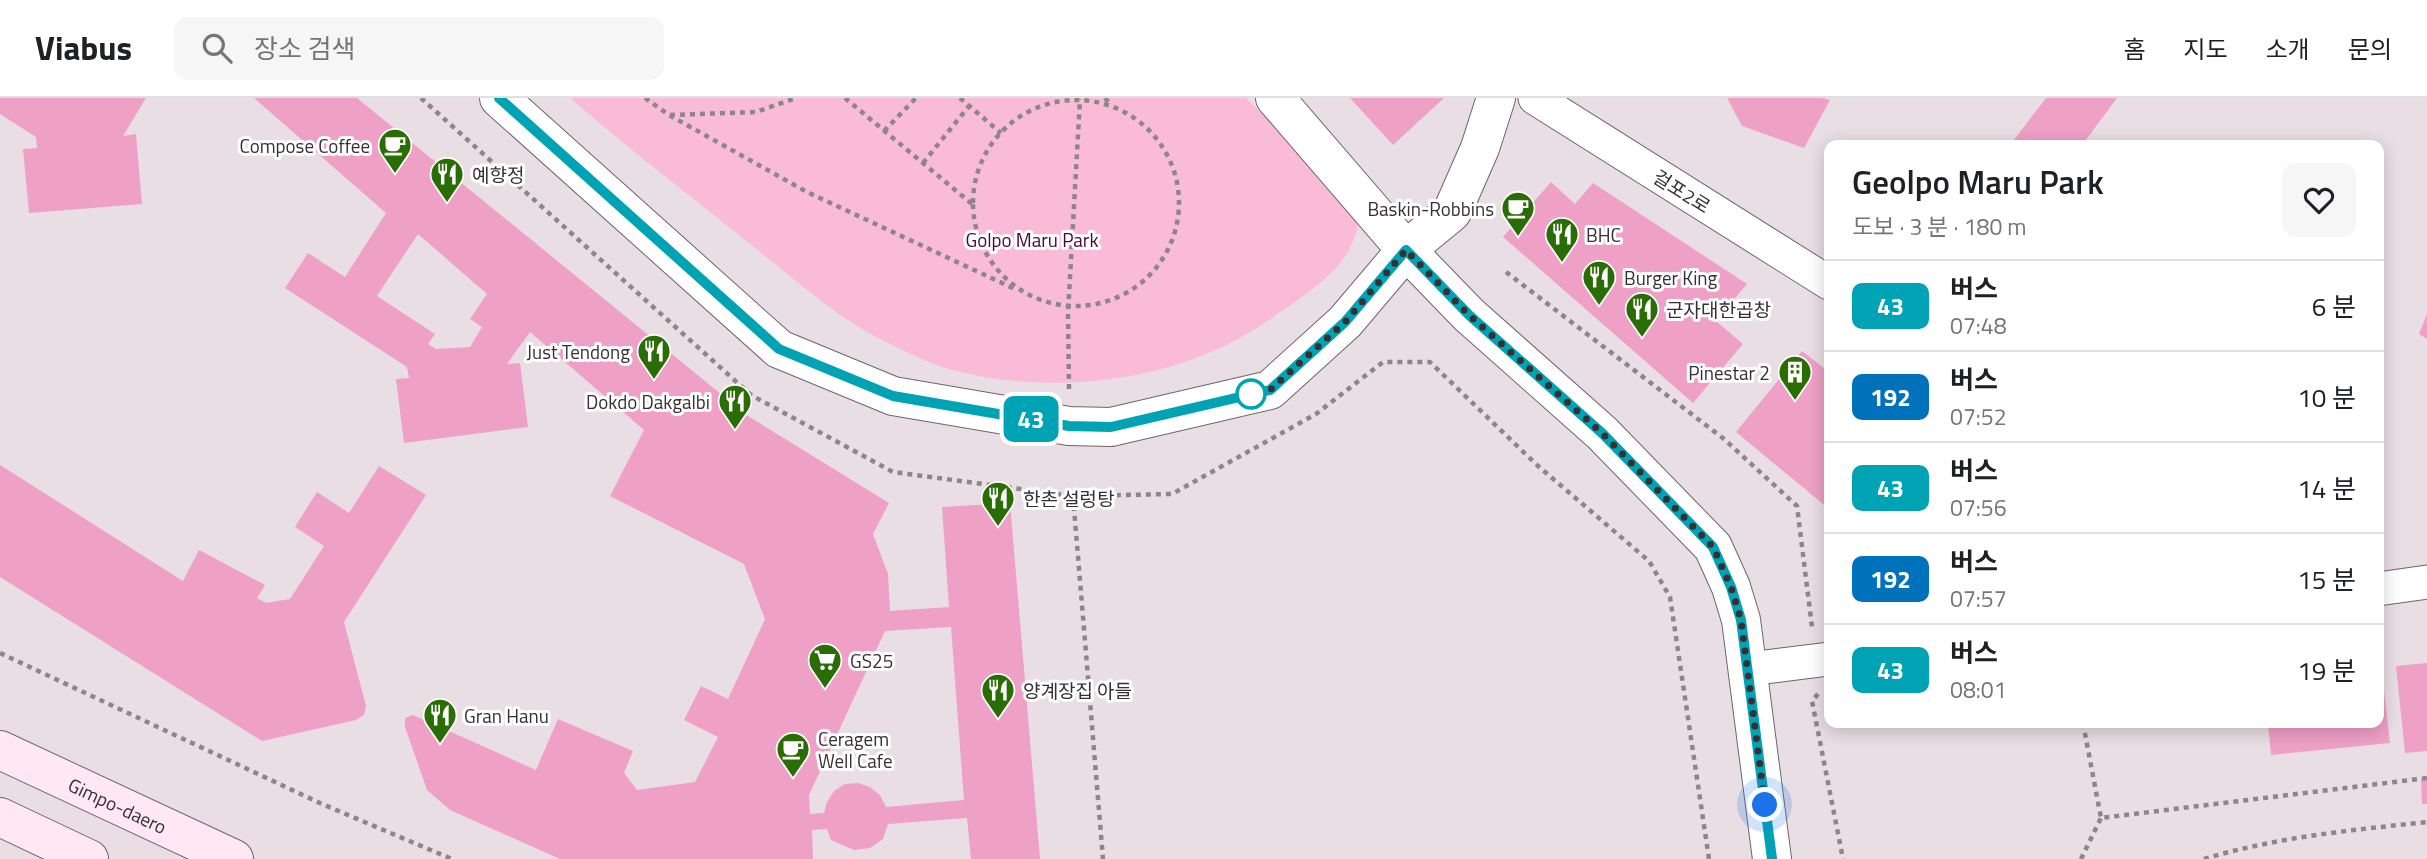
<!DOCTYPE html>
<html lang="ko">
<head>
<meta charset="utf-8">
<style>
  :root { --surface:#fff; --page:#f6f6f6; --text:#202124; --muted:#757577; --line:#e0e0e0 }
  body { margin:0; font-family:"Titillium Web","Noto Sans KR",sans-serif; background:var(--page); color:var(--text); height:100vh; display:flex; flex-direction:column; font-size:26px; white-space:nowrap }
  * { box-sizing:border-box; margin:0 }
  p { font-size:23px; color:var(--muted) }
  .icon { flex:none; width:38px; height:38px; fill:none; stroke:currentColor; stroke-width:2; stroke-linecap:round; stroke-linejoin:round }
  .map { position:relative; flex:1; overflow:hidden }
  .sheet { position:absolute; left:1824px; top:42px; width:560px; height:588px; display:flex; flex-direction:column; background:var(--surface); border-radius:14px; box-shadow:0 4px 18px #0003 }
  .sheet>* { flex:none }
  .badge { padding:0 14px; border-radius:10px; font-size:24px; line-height:46px }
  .you { position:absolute; width:35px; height:35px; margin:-18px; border:5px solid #fff; border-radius:50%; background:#1a73e8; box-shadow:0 0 0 10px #1a73e833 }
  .map>.badge { position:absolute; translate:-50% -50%; box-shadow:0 0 0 4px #fff }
  .round { display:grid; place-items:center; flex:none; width:74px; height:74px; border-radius:14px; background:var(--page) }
  .head { display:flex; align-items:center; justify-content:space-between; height:119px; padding:0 28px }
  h1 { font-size:33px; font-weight:600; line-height:52px }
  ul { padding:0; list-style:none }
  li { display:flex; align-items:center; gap:21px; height:91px; padding:0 28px; border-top:2px solid var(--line) }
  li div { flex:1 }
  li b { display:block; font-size:26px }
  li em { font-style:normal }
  li .badge { min-width:77px; font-weight:700; text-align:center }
  header { display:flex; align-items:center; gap:42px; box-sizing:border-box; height:98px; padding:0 35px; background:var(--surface); border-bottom:2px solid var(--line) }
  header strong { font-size:33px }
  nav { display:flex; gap:38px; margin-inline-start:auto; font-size:24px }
  .search { width:490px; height:63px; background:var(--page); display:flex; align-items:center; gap:18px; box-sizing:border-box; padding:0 24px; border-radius:14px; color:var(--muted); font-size:26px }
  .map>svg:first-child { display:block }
  .green { fill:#fabbd9 }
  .building { fill:#efa0c7; fill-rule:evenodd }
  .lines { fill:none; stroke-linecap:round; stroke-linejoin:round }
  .minor-casing { stroke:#6e6569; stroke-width:35 }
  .tertiary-casing { stroke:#6e6569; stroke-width:40 }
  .secondary-casing { stroke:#6e6569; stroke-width:40 }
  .path { stroke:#8d8588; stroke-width:4.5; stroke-dasharray:5 5; stroke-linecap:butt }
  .minor { stroke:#fff; stroke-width:33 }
  .tertiary { stroke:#fff; stroke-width:38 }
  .secondary { stroke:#ffe7f3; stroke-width:38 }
  .line-casing { stroke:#fff; stroke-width:16 }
  .line { stroke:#00a3b4; stroke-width:10 }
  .walk { stroke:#353132; stroke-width:7; stroke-dasharray:0 12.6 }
  .stop-dot { fill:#fff; stroke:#00a3b4; stroke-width:3.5 }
  .labels { text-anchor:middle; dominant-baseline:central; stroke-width:6; stroke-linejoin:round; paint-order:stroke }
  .poi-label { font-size:19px; fill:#353132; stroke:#fff; text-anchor:start }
  .street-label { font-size:19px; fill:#353132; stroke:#fff }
  .park-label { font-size:19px; fill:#4c0632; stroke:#fff }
</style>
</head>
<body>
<header>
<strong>Viabus</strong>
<div class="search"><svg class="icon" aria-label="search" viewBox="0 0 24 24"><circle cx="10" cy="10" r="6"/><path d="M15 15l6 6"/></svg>장소 검색</div>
<nav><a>홈</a><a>지도</a><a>소개</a><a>문의</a></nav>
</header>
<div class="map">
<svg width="2427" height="761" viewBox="0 0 2427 761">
  <rect width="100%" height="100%" fill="#e9dee3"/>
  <path class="green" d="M 570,0 L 1246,0 L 1354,104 C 1356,112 1359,123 1357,131 C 1348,172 1304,197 1272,220 C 1182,284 1057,299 952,272 C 930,266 904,253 884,243 C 837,220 796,182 755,150 C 693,100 630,52 570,0 Z"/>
  <path class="building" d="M 0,0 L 146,0 L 123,38 L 136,36 L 142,106 L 29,115 L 23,51 L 37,50 L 36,39 L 0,16 Z
    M 254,0 L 357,0 L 748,318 L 889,405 L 873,436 L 888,476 L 890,513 L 949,509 L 942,409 L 1010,405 L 1040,761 L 971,761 L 967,720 L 888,726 L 883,741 L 870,750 L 854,752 L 831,742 L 827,731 L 812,732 L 813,761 L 560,761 L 450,712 L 427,692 L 405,629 L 405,620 L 413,617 L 536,672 L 558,621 L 633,653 L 624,675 L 637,692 L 695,684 L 718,639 L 684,622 L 701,588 L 728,601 L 765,521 L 744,466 L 610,398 L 644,332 L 530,234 L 507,266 L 520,265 L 528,329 L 404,345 L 396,281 L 409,280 L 407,269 L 285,190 L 308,155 L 345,179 L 386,115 ZM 418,136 L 487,196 L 470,221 L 482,229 L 470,249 L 436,251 L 428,246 L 435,236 L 377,198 ZM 951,529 L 964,702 L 886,709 L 880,697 L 870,689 L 858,685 L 845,686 L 834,693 L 827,704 L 824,715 L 810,716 L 809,697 L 885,533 Z
    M 1350,0 L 1444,0 L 1393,47 Z
    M 1727,0 L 1823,0 L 1830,2 L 1804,50 L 1742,28 Z
    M 2046,0 L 2117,0 L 2082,47 L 2010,47 Z
    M 1551,84 L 1575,106 L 1593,85 L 1747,186 L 1716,223 L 1743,246 L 1693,305 L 1503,139 Z
    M 2427,216 L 2427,241 L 2419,236 Z
    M 1802,253 L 1829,274 L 1829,411 L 1736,334 Z
    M 0,367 L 183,483 L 199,452 L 265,487 L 257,500 L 266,505 L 290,501 L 324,448 L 295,429 L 317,394 L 349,415 L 379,368 L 426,397 L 344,524 L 366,608 L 364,617 L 356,622 L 262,643 L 0,479 Z
    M 2378,540 L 2390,645 L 2271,657 L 2268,625 L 2378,625 Z
    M 2427,565 L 2427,653 L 2405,655 L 2396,568 Z
    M 2421,681 L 2427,681 L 2427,706 L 2422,706 Z"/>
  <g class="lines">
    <defs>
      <path id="minor" d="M 1535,0 L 1829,185
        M 2378,491 L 2427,484
        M 1749,571 L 1829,561"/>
      <path id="tertiary" d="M 499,0 L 779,251 L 893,298 L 1069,328 L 1111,329 L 1270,292 L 1345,224 L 1406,152 L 1452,114 L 1480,50 L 1496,0
        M 1275,0 L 1406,152 L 1469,217 L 1602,335 L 1713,449 L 1731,489 L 1741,522 L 1772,761"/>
      <g id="secondary">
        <path id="s1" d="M 0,652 L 234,761"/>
        <path d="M 0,719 L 89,761"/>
      </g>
    </defs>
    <use href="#minor" class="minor-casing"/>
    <use href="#tertiary" class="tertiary-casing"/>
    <use href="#secondary" class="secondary-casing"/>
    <path class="path" d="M 421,0 L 751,297 L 893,374 L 1073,398 L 1172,396 L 1316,316 L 1383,264 L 1430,264 L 1538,368 L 1649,463 L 1670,499 L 1709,761
      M 645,0 L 669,17 L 807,94 L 1017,192
      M 845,0 L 972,106
      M 960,0 L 1001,35
      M 1105,0 L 1111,7
      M973 105a103 103 0 1 1 206 0a103 103 0 1 1-206 0Z
      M 670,17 L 756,14 L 796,0
      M 884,33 L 916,0
      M 923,65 L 969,8
      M 1506,174 L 1724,341 L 1797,408 L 1812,529
      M 1069,291 L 1068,215 L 1080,1
      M 1073,398 L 1103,761
      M 0,555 L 322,706 L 452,761
      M 1818,596 L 1812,603 L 1843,761
      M 2083,625 L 2101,720 L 2427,680
      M 2081,761 L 2101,720
      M 2204,761 C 2277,739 2352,732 2427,724"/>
    <use href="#minor" class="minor"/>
    <use href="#tertiary" class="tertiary"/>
    <use href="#secondary" class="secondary"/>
  </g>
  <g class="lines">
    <defs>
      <path id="line" d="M 499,0 L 779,251 L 893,298 L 1069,328 L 1111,329 L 1270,292 L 1345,224 L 1406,152 L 1469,217 L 1602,335 L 1713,449 L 1731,489 L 1741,522 L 1772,761"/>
    </defs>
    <use href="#line" class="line-casing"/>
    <use href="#line" class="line"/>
    <path class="walk" d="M 1251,296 L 1243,298 L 1270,292 L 1345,224 L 1406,152 L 1469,217 L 1602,335 L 1713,449 L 1731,489 L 1741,522 L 1765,707"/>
  </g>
  <defs>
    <symbol id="cafe-pin" viewBox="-11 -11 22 30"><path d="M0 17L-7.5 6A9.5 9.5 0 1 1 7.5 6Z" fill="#2a6d05" stroke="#fff"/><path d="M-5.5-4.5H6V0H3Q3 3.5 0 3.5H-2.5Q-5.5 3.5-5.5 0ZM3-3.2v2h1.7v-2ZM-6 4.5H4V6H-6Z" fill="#fff"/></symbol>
    <symbol id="restaurant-pin" viewBox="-11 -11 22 30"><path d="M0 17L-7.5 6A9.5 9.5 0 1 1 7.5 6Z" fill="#2a6d05" stroke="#fff"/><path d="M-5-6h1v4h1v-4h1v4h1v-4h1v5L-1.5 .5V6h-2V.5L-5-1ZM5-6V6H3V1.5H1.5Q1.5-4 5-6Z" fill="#fff"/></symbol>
    <symbol id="building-pin" viewBox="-11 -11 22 30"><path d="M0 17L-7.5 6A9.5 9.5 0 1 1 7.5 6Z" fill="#2a6d05" stroke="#fff"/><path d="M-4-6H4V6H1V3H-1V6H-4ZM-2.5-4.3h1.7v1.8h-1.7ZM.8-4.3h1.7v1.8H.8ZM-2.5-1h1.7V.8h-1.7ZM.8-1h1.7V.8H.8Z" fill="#fff"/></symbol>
    <symbol id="supermarket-pin" viewBox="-11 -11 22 30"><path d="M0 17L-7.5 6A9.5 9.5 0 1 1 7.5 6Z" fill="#2a6d05" stroke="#fff"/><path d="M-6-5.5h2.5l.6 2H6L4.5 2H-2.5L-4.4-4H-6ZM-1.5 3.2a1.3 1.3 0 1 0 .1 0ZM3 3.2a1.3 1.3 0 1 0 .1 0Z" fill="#fff"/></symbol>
  </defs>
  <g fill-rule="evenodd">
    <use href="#cafe-pin" x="376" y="28" width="38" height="52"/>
    <use href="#restaurant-pin" x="428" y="57" width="38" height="52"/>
    <use href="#cafe-pin" x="1499" y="91" width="38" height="52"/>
    <use href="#restaurant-pin" x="1543" y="117" width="38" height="52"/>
    <use href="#restaurant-pin" x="1580" y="160" width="38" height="52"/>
    <use href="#restaurant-pin" x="1623" y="192" width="38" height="52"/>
    <use href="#restaurant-pin" x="635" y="234" width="38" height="52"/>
    <use href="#building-pin" x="1776" y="255" width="38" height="52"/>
    <use href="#restaurant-pin" x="716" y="284" width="38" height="52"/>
    <use href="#restaurant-pin" x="979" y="381" width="38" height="52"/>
    <use href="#supermarket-pin" x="806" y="543" width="38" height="52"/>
    <use href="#restaurant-pin" x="979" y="573" width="38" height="52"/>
    <use href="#restaurant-pin" x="421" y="598" width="38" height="52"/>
    <use href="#cafe-pin" x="774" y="632" width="38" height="52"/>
  </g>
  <circle class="stop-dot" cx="1251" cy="296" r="14"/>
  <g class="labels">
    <g class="poi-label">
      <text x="370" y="47" text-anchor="end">Compose Coffee</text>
      <text x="472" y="76">예향정</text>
      <text x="1494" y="110" text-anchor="end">Baskin-Robbins</text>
      <text x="1586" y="136">BHC</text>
      <text x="1624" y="179">Burger King</text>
      <text x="1666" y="211">군자대한곱창</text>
      <text x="630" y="253" text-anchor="end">Just Tendong</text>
      <text x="1770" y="274" text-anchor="end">Pinestar 2</text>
      <text x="710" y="303" text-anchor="end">Dokdo Dakgalbi</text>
      <text x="1023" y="400">한촌 설렁탕</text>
      <text x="850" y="562">GS25</text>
      <text x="1023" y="592">양계장집 아들</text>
      <text x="464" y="617">Gran Hanu</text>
      <text x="818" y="640">Ceragem<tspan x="818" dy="22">Well Cafe</tspan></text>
    </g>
    <g class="street-label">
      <text transform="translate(1682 93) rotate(32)">걸포2로</text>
      <text stroke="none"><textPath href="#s1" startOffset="130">Gimpo-daero</textPath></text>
    </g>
    <g class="park-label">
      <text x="1032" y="141">Golpo Maru Park</text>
    </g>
  </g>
</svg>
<div class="you" style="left:1765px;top:707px"></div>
<b class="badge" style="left:1031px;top:321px;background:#00a3b4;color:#fff">43</b>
<section class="sheet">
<div class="head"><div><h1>Geolpo Maru Park</h1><p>도보 · 3 분 · 180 m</p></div><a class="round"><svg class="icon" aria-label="heart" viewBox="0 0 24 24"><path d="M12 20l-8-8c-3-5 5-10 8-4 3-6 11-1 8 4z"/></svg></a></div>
<ul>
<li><span class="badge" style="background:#00a3b4;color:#fff">43</span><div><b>버스</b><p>07:48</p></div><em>6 분</em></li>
<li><span class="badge" style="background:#0072bc;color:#fff">192</span><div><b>버스</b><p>07:52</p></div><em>10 분</em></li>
<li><span class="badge" style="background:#00a3b4;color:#fff">43</span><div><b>버스</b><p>07:56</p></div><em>14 분</em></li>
<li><span class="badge" style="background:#0072bc;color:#fff">192</span><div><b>버스</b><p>07:57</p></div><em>15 분</em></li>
<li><span class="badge" style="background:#00a3b4;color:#fff">43</span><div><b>버스</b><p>08:01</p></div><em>19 분</em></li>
</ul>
</section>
</div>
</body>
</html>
